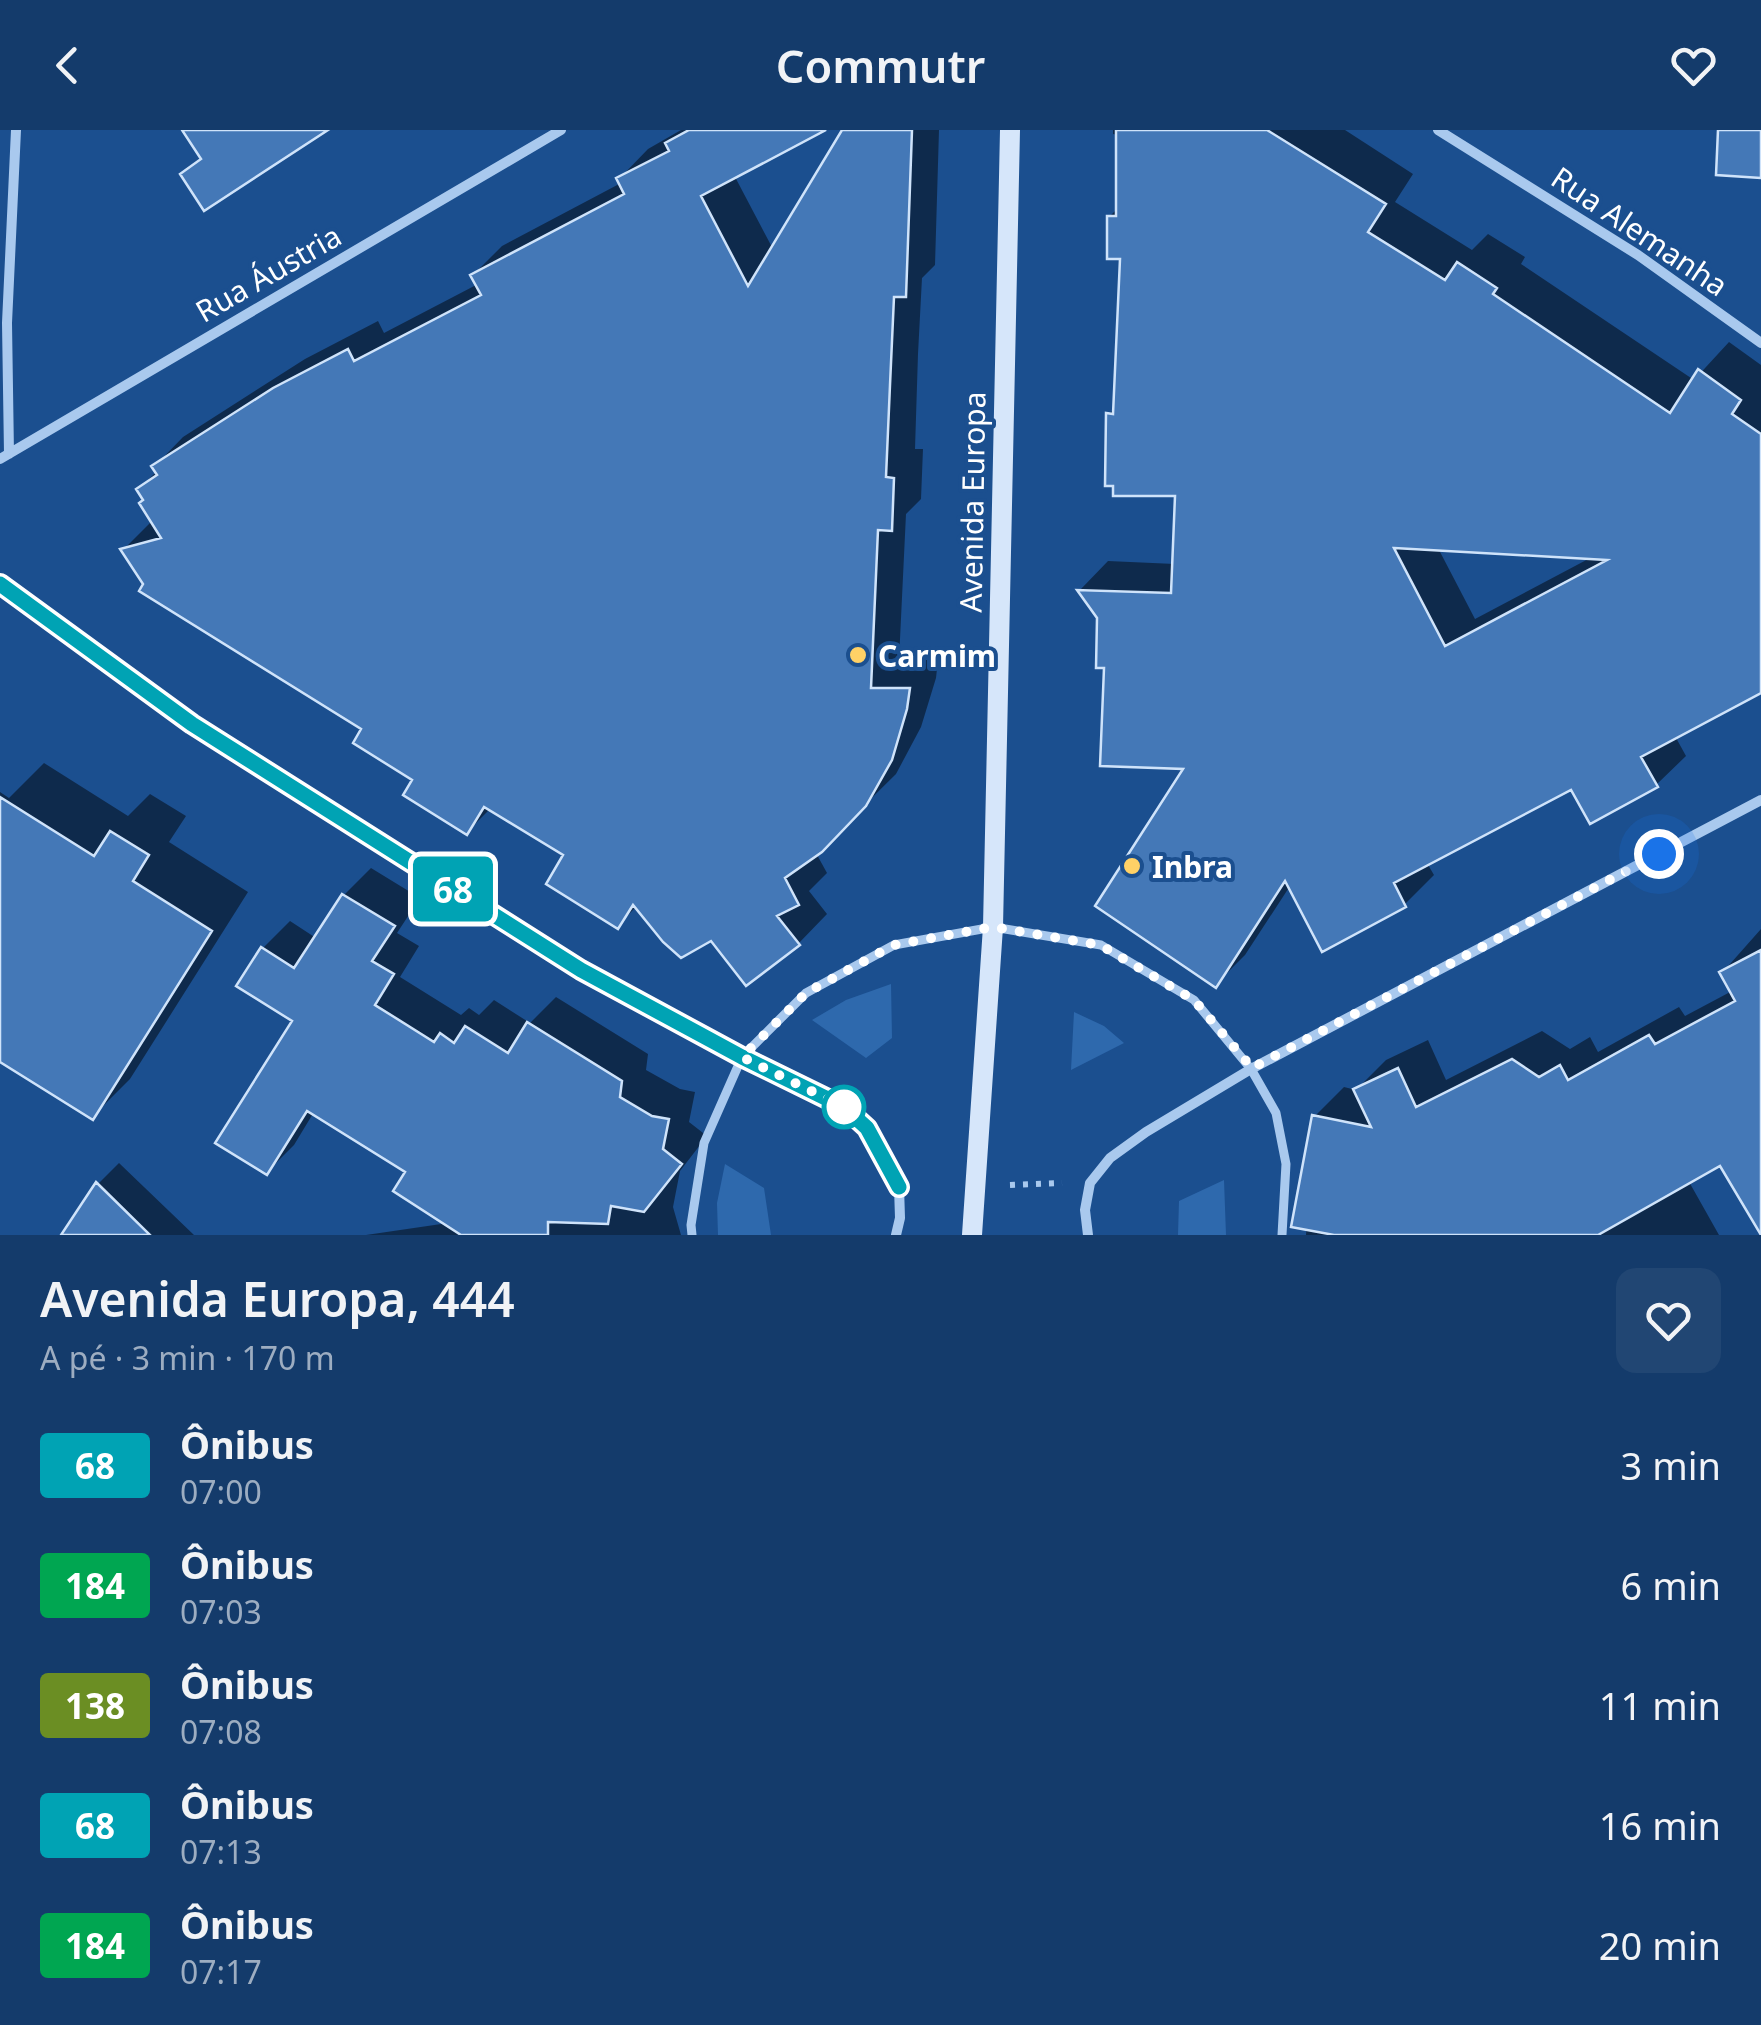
<!DOCTYPE html>
<html lang="pt">
<head>
<meta charset="utf-8">
<style>
  :root { --surface:#143b6b; --page:#214673; --text:#f1f3f6; --muted:#9dadc1 }
  body { margin:0; font-family:"Noto Sans",sans-serif; background:var(--page); color:var(--text); height:100vh; display:flex; flex-direction:column; font-size:38px; white-space:nowrap }
  * { box-sizing:border-box; margin:0 }
  p { font-size:32px; color:var(--muted) }
  .icon { flex:none; width:55px; height:55px; fill:none; stroke:currentColor; stroke-width:2; stroke-linecap:round; stroke-linejoin:round }
  .map { position:relative; height:1105px; overflow:hidden }
  .sheet { display:flex; flex-direction:column; background:var(--surface); flex:1 }
  .sheet>* { flex:none }
  .badge { padding:0 20px; border-radius:8px; font-size:35px; line-height:65px }
  .you { position:absolute; width:50px; height:50px; margin:-25px; border:8px solid #fff; border-radius:50%; background:#1a73e8; box-shadow:0 0 0 15px #1a73e833 }
  .map>.badge { position:absolute; translate:-50% -50%; box-shadow:0 0 0 5px #fff }
  .round { display:grid; place-items:center; flex:none; width:105px; height:105px; border-radius:20px; background:var(--page) }
  .overview { display:flex; align-items:center; justify-content:space-between; height:170px; padding:0 40px }
  h1 { font-size:48px; font-weight:600; line-height:75px }
  ul { padding:0; list-style:none }
  li { display:flex; align-items:center; gap:30px; height:120px; padding:0 40px }
  li div { flex:1 }
  li b { display:block; font-size:38px }
  li em { font-style:normal }
  li .badge { min-width:110px; font-weight:700; text-align:center }
  header { display:flex; justify-content:space-between; align-items:center; height:130px; padding:0 40px; background:var(--surface); font-size:45px; font-weight:600 }
  .map>svg:first-child { display:block }
  .green { fill:#2e69ad }
  .shadow { fill:#0007; fill-rule:evenodd }
  .building { fill:#4478b7; stroke:#cfe3fa; stroke-width:2.5; fill-rule:evenodd }
  .lines { fill:none; stroke-linecap:round; stroke-linejoin:round }
  .path { stroke:#a9c9ee; stroke-width:6; stroke-dasharray:5 8; stroke-linecap:butt }
  .pedestrian { stroke:#a9c9ee; stroke-width:9 }
  .minor { stroke:#a9c9ee; stroke-width:10 }
  .secondary { stroke:#d6e6fa; stroke-width:20 }
  .line-casing { stroke:#fff; stroke-width:22 }
  .line { stroke:#00a3b4; stroke-width:15 }
  .walk { stroke:#fff; stroke-width:10; stroke-dasharray:0 18 }
  .poi-dot { fill:#ffd166; stroke:#1b4f8f; stroke-width:4 }
  .stop-dot { fill:#fff; stroke:#00a3b4; stroke-width:5 }
  .labels { text-anchor:middle; dominant-baseline:central; stroke-width:8; stroke-linejoin:round; paint-order:stroke }
  .street-label { font-size:30px; fill:#fff; stroke:#1b4f8f }
  .poi-label { font-size:30px; font-weight:bold; fill:#fff; stroke:#1b4f8f; text-anchor:start }
</style>
</head>
<body>
<header><svg class="icon" aria-label="back" viewBox="0 0 24 24"><path d="M15 5l-7 7 7 7"/></svg>Commutr<svg class="icon" aria-label="heart" viewBox="0 0 24 24"><path d="M12 20l-8-8c-3-5 5-10 8-4 3-6 11-1 8 4z"/></svg></header>
<div class="map">
<svg width="1761" height="1105" viewBox="0 0 1761 1105">
  <rect width="100%" height="100%" fill="#1b4f8f"/>
  <path class="green" d="M 891,854 L 892,908 L 866,928 L 812,890 L 846,870 Z
    M 1074,882 L 1104,896 L 1124,913 L 1071,940 Z
    M 725,1034 L 764,1058 L 771,1105 L 718,1105 L 717,1073 Z
    M 1224,1050 L 1226,1105 L 1178,1105 L 1179,1071 Z"/>
  <path class="shadow" d="M 681,0 L 821,0 L 734,45 L 773,119 L 845,0 L 939,0 L 935,135 L 922,148 L 918,224 L 915,319 L 923,319 L 921,369 L 906,384 L 899,530 L 938,530 L 936,548 L 921,597 L 896,644 L 816,723 L 827,743 L 809,761 L 827,784 L 798,814 L 712,808 L 637,776 L 617,796 L 567,724 L 491,678 L 467,702 L 364,598 L 146,453 L 124,419 L 153,390 L 139,359 L 157,341 L 154,337 L 183,307 L 305,229 L 378,191 L 384,203 L 478,154 L 473,145 L 502,116 L 621,53 L 619,49 L 648,19 Z
    M 1113,0 L 1345,0 L 1413,44 L 1395,72 L 1472,120 L 1488,104 L 1525,127 L 1521,134 L 1694,250 L 1729,212 L 1761,235 L 1761,560 L 1675,606 L 1686,626 L 1656,655 L 1572,656 L 1427,733 L 1434,745 L 1404,775 L 1290,756 L 1245,825 L 1216,854 L 1187,637 L 1106,536 L 1100,487 L 1080,460 L 1108,431 L 1175,434 L 1177,364 L 1109,284 L 1116,277 L 1123,127 L 1109,87 L 1118,78 L 1118,5 L 1113,4 ZM 1438,418 L 1592,427 L 1475,489 Z
    M 44,633 L 128,686 L 150,664 L 186,686 L 169,712 L 248,762 L 130,949 L 92,987 L 0,929 L 0,662 L 9,668 Z
    M 371,738 L 420,768 L 397,803 L 419,816 L 400,847 L 461,885 L 469,878 L 479,885 L 494,870 L 530,893 L 556,867 L 648,924 L 646,940 L 680,959 L 695,962 L 689,992 L 707,1006 L 680,1041 L 673,1077 L 681,1105 L 366,1105 L 448,1093 L 408,1042 L 314,982 L 294,1015 L 267,1042 L 295,890 L 263,818 L 290,791 L 316,808 L 344,765 Z
    M 1761,799 L 1761,1104 L 1721,1032 L 1688,1050 L 1719,1105 L 1306,1105 L 1314,987 L 1344,957 L 1356,960 L 1386,930 L 1428,910 L 1446,950 L 1542,901 L 1570,919 L 1590,907 L 1598,922 L 1679,877 L 1685,886 L 1732,861 L 1722,843 Z
    M 119,1033 L 194,1105 L 64,1105 L 98,1054 Z"/>
  <path class="building" d="M 182,0 L 328,0 L 204,81 L 180,44 L 201,29 Z
    M 689,0 L 826,0 L 701,66 L 748,156 L 842,0 L 912,0 L 906,167 L 894,167 L 890,255 L 886,347 L 894,348 L 892,401 L 878,400 L 871,558 L 910,558 L 907,579 L 892,630 L 866,676 L 822,722 L 785,748 L 799,775 L 777,786 L 800,815 L 746,856 L 711,811 L 681,828 L 663,812 L 633,775 L 618,799 L 546,754 L 563,725 L 484,677 L 467,705 L 403,665 L 412,650 L 353,613 L 361,599 L 139,461 L 143,454 L 120,419 L 161,408 L 139,373 L 143,370 L 136,359 L 157,345 L 151,336 L 273,258 L 348,219 L 354,231 L 481,165 L 470,145 L 624,64 L 616,48 L 669,21 L 665,13 Z
    M 1116,0 L 1267,0 L 1386,74 L 1368,102 L 1445,150 L 1457,132 L 1497,158 L 1493,164 L 1670,283 L 1698,239 L 1741,270 L 1732,284 L 1761,304 L 1761,563 L 1641,627 L 1658,657 L 1590,694 L 1571,660 L 1394,753 L 1406,777 L 1322,822 L 1285,751 L 1216,858 L 1095,776 L 1183,639 L 1100,636 L 1104,538 L 1096,538 L 1097,488 L 1077,460 L 1171,463 L 1175,366 L 1113,366 L 1113,356 L 1105,356 L 1106,283 L 1113,284 L 1120,129 L 1107,129 L 1107,86 L 1116,86 ZM 1394,418 L 1607,430 L 1445,516 Z
    M 1718,0 L 1761,0 L 1761,48 L 1716,45 Z
    M 0,667 L 94,726 L 110,701 L 149,725 L 133,751 L 212,801 L 93,990 L 0,932 Z
    M 342,764 L 395,796 L 372,831 L 394,844 L 375,875 L 434,912 L 440,903 L 454,913 L 465,896 L 508,923 L 527,892 L 622,951 L 620,967 L 652,986 L 669,989 L 663,1019 L 682,1034 L 644,1082 L 611,1076 L 608,1094 L 548,1092 L 548,1105 L 461,1105 L 393,1061 L 405,1042 L 307,981 L 267,1045 L 215,1013 L 292,891 L 236,856 L 261,817 L 294,838 Z
    M 1761,820 L 1761,1105 L 1720,1036 L 1598,1105 L 1334,1105 L 1291,1097 L 1312,985 L 1371,997 L 1353,959 L 1398,938 L 1416,977 L 1512,929 L 1539,947 L 1560,935 L 1568,950 L 1649,905 L 1655,914 L 1735,871 L 1719,842 Z
    M 96,1052 L 150,1105 L 61,1105 Z"/>
  <g class="lines">
    <path class="path" d="M 1010,1055 L 1062,1053"/>
    <path class="pedestrian" d="M 692,1105 L 691,1095 L 704,1013 L 742,927 L 806,863 L 894,815 L 993,797 L 1101,815 L 1194,870 L 1251,939 L 1276,983 L 1286,1034 L 1282,1105"/>
    <path class="minor" d="M 1438,0 L 1638,125 L 1761,213
      M 9,324 L 7,193 L 16,0
      M 0,329 L 561,0
      M 0,454 L 192,593 L 581,840 L 742,927 L 844,977 L 867,998 L 899,1057 L 900,1088 L 896,1105
      M 1088,1105 L 1085,1080 L 1090,1053 L 1110,1028 L 1146,1002 L 1251,939 L 1761,670"/>
    <path class="secondary" d="M 972,1105 L 993,797 L 1010,0"/>
  </g>
  <g class="lines">
    <defs>
      <path id="line" d="M 0,454 L 192,594 L 581,840 L 742,927 L 844,977 L 867,998 L 899,1057"/>
    </defs>
    <use href="#line" class="line-casing"/>
    <use href="#line" class="line"/>
    <path class="walk" d="M 844,977 L 742,927 L 806,863 L 894,815 L 993,797 L 1100,815 L 1194,870 L 1252,938 L 1659,724"/>
  </g>
  <g class="poi-dot">
    <circle cx="858" cy="525" r="10"/>
    <circle cx="1132" cy="736" r="10"/>
  </g>
  <circle class="stop-dot" cx="844" cy="977" r="20"/>
  <g class="labels">
    <g class="street-label">
      <text transform="translate(1640 101) rotate(34)">Rua Alemanha</text>
      <text transform="translate(268 143) rotate(-30)">Rua Áustria</text>
      <text transform="translate(972 372) rotate(-89)">Avenida Europa</text>
    </g>
    <g class="poi-label">
      <text x="878" y="525">Carmim</text>
      <text x="1152" y="736">Inbra</text>
    </g>
  </g>
</svg>
<div class="you" style="left:1659px;top:724px"></div>
<b class="badge" style="left:453px;top:759px;background:#00a3b4;color:#fff">68</b>
</div>
<section class="sheet">
<div class="overview"><div><h1>Avenida Europa, 444</h1><p>A pé · 3 min · 170 m</p></div><a class="round"><svg class="icon" aria-label="heart" viewBox="0 0 24 24"><path d="M12 20l-8-8c-3-5 5-10 8-4 3-6 11-1 8 4z"/></svg></a></div>
<ul>
<li><span class="badge" style="background:#00a3b4;color:#fff">68</span><div><b>Ônibus</b><p>07:00</p></div><em>3 min</em></li>
<li><span class="badge" style="background:#00a651;color:#fff">184</span><div><b>Ônibus</b><p>07:03</p></div><em>6 min</em></li>
<li><span class="badge" style="background:#6b8e23;color:#fff">138</span><div><b>Ônibus</b><p>07:08</p></div><em>11 min</em></li>
<li><span class="badge" style="background:#00a3b4;color:#fff">68</span><div><b>Ônibus</b><p>07:13</p></div><em>16 min</em></li>
<li><span class="badge" style="background:#00a651;color:#fff">184</span><div><b>Ônibus</b><p>07:17</p></div><em>20 min</em></li>
</ul>
</section>
</body>
</html>
